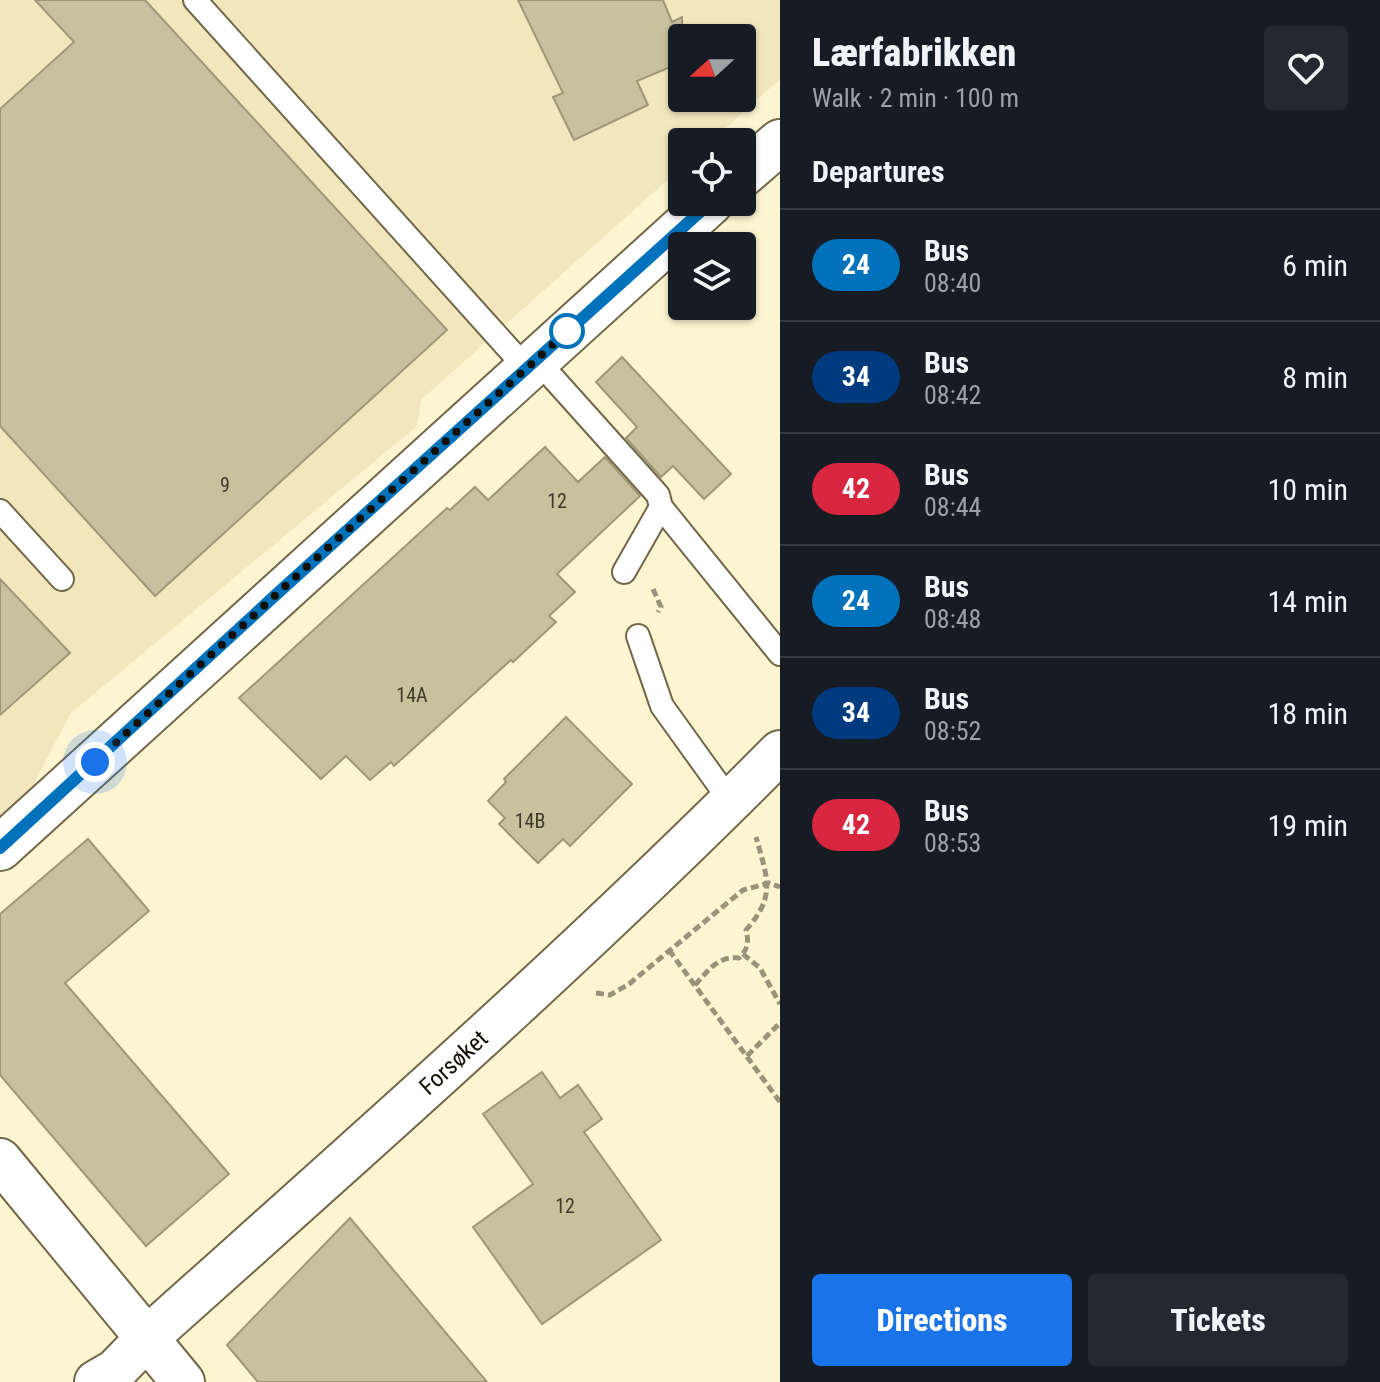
<!DOCTYPE html>
<html lang="en">
<head>
<meta charset="utf-8">
<style>
  :root { --surface:#171b24; --page:#242831; --text:#f1f3f6; --muted:#9ea1a6; --line:#363941; --accent:#1a73e8 }
  body { margin:0; font-family:"Roboto Condensed",sans-serif; background:var(--page); color:var(--text); height:100vh; display:flex; flex-direction:column; font-size:30px; white-space:nowrap }
  * { box-sizing:border-box; margin:0 }
  p { font-size:26px; color:var(--muted) }
  .icon { flex:none; width:44px; height:44px; fill:none; stroke:currentColor; stroke-width:2; stroke-linecap:round; stroke-linejoin:round }
  .map { position:relative; flex:1; overflow:hidden }
  .drawer { display:flex; flex-direction:column; background:var(--surface); width:600px }
  .drawer>* { flex:none }
  .badge { padding:0 16px; border-radius:26px; font-size:28px; line-height:52px }
  .needle { width:52px; rotate:249deg }
  .fabs { position:absolute; left:668px; top:24px; display:grid; gap:16px }
  .fabs a { display:grid; place-items:center; width:88px; height:88px; border-radius:8px; background:var(--surface); box-shadow:0 2px 6px #0004; font-size:40px }
  .you { position:absolute; width:40px; height:40px; margin:-20px; border:6px solid #fff; border-radius:50%; background:#1a73e8; box-shadow:0 0 0 12px #1a73e833 }
  .map>.badge { position:absolute; translate:-50% -50%; box-shadow:0 0 0 4px #fff }
  h2 { padding:0 32px; font-size:30px; line-height:72px }
  .round { display:grid; place-items:center; flex:none; width:84px; height:84px; border-radius:8px; background:var(--page) }
  .headline { display:flex; align-items:center; justify-content:space-between; height:136px; padding:0 32px }
  h1 { font-size:38px; font-weight:800; line-height:60px }
  .primary-button { display:flex; gap:16px; margin-top:auto; padding:16px 32px }
  .primary-button a { flex:1; height:92px; border-radius:8px; background:var(--accent); color:#fff; font-size:32px; font-weight:800; line-height:92px; text-align:center }
  .primary-button a+a { background:var(--page); color:var(--text) }
  ul { padding:0; list-style:none }
  li { display:flex; align-items:center; gap:24px; height:112px; padding:0 32px; border-top:2px solid var(--line) }
  li div { flex:1 }
  li b { display:block; font-size:30px }
  li em { font-style:normal }
  li .badge { min-width:88px; font-weight:700; text-align:center }
  main { display:flex; flex:1; min-height:0 }
  .map>svg:first-child { display:block }
  .built { fill:#f2e7bc; fill-rule:evenodd }
  .building { fill:#c9c09e; stroke:#9f9776; stroke-width:2 }
  .lines { fill:none; stroke-linecap:round; stroke-linejoin:round }
  .lane-casing { stroke:#706849; stroke-width:26 }
  .street-casing { stroke:#706849; stroke-width:46 }
  .secondary-casing { stroke:#706849; stroke-width:48 }
  .path { stroke:#99937a; stroke-width:5; stroke-dasharray:8 4; stroke-linecap:butt }
  .lane { stroke:#fff; stroke-width:22 }
  .street { stroke:#fff; stroke-width:42 }
  .secondary { stroke:#fff; stroke-width:44 }
  .line-casing { stroke:#fff; stroke-width:18 }
  .line { stroke:#0072bc; stroke-width:12 }
  .walk { stroke:#110e04; stroke-width:8; stroke-dasharray:0 14.4 }
  .stop-dot { fill:#fff; stroke:#0072bc; stroke-width:4 }
  .labels { text-anchor:middle; dominant-baseline:central; stroke-width:6; stroke-linejoin:round; paint-order:stroke }
  .number-label { font-size:20px; fill:#3f3a2a }
  .street-label { font-size:24px; fill:#110e04; stroke:#fff }
</style>
</head>
<body>
<main>
<div class="map">
<svg width="780" height="1382" viewBox="0 0 780 1382">
  <rect width="100%" height="100%" fill="#fdf4d0"/>
  <path class="built" d="M 0,0 L 780,0 L 780,79 L 710,142 L 682,142 L 682,167 L 421,400 L 417,426 L 71,713 L 0,847 ZM 682,38 L 742,38 L 742,98 L 682,98 Z"/>
  <path class="building" d="M 35,0 L 145,0 L 447,330 L 155,596 L 0,426 L 0,109 L 74,42 Z
    M 518,0 L 663,0 L 672,22 L 682,17 L 682,62 L 637,81 L 648,105 L 574,140 L 553,97 L 563,93 Z
    M 622,357 L 731,474 L 704,499 L 673,466 L 661,477 L 626,438 L 637,427 L 596,382 Z
    M 545,447 L 578,482 L 605,457 L 640,496 L 557,574 L 575,592 L 549,616 L 556,622 L 513,662 L 511,660 L 394,766 L 391,762 L 370,780 L 346,756 L 321,779 L 239,698 L 447,508 L 450,510 L 475,487 L 488,500 Z
    M 0,579 L 70,653 L 0,715 Z
    M 566,717 L 632,784 L 570,846 L 563,839 L 538,863 L 499,824 L 505,818 L 488,801 L 506,782 L 504,779 Z
    M 88,839 L 149,911 L 65,983 L 229,1174 L 146,1246 L 0,1075 L 0,914 Z
    M 542,1072 L 560,1098 L 578,1085 L 602,1119 L 584,1132 L 661,1240 L 542,1324 L 473,1227 L 533,1184 L 483,1114 Z
    M 350,1218 L 487,1382 L 258,1382 L 227,1345 Z"/>
  <g class="lines">
    <defs>
      <path id="lane" d="M 195,0 L 526,368
        M 536,359 L 658,495 L 661,507 L 624,572
        M 661,507 L 780,654
        M 0,511 L 62,579
        M 638,636 L 662,706 L 731,802"/>
      <g id="street">
        <path d="M 0,1160 L 183,1382"/>
        <path id="s1" d="M 96,1382 L 115,1371 L 147,1338 C 361,1146 578,956 780,752"/>
      </g>
      <path id="secondary" d="M 742,175 L 780,142
        M 0,848 L 711,202"/>
    </defs>
    <use href="#lane" class="lane-casing"/>
    <use href="#street" class="street-casing"/>
    <use href="#secondary" class="secondary-casing"/>
    <path class="path" d="M 653,589 L 661,607 L 658,612
      M 669,950 L 780,1102
      M 743,954 L 760,968 L 780,1004
      M 695,985 C 709,970 717,956 739,958 C 748,950 749,941 746,930 C 777,895 767,878 756,837
      M 596,993 L 610,995 L 629,984 L 743,890 L 769,883 L 780,887
      M 747,1056 L 780,1023"/>
    <use href="#lane" class="lane"/>
    <use href="#street" class="street"/>
    <use href="#secondary" class="secondary"/>
  </g>
  <g class="lines">
    <defs>
      <path id="line" d="M 0,848 L 280,591 L 711,202"/>
    </defs>
    <use href="#line" class="line-casing"/>
    <use href="#line" class="line"/>
    <path class="walk" d="M 95,762 L 280,591 L 569,330 L 567,331"/>
  </g>
  <circle class="stop-dot" cx="567" cy="331" r="16"/>
  <g class="labels">
    <g class="number-label">
      <text x="225" y="485">9</text>
      <text x="557" y="501">12</text>
      <text x="412" y="695">14A</text>
      <text x="530" y="821">14B</text>
      <text x="565" y="1206">12</text>
    </g>
    <g class="street-label">
      <text stroke="none"><textPath href="#s1" startOffset="480">Forsøket</textPath></text>
    </g>
  </g>
</svg>
<div class="fabs">
<a><svg class="needle" viewBox="-14 -14 28 28"><path d="M0-13l5 13h-10z" fill="#e53935"/><path d="M0 13l5-13h-10z" fill="#9ea1a6"/></svg></a>
<a><svg class="icon" aria-label="locate" viewBox="0 0 24 24"><circle cx="12" cy="12" r="6"/><path d="M12 2v4M12 18v4M2 12h4M18 12h4"/></svg></a>
<a><svg class="icon" aria-label="layers" viewBox="0 0 24 24"><path d="M12 4l9 5-9 5-9-5zM3 14l9 5 9-5"/></svg></a>
</div>
<div class="you" style="left:95px;top:762px"></div>
</div>
<section class="drawer">
<div class="headline"><div><h1>Lærfabrikken</h1><p>Walk · 2 min · 100 m</p></div><a class="round"><svg class="icon" aria-label="heart" viewBox="0 0 24 24"><path d="M12 20l-8-8c-3-5 5-10 8-4 3-6 11-1 8 4z"/></svg></a></div>
<h2>Departures</h2>
<ul>
<li><span class="badge" style="background:#0072bc;color:#fff">24</span><div><b>Bus</b><p>08:40</p></div><em>6 min</em></li>
<li><span class="badge" style="background:#003b80;color:#fff">34</span><div><b>Bus</b><p>08:42</p></div><em>8 min</em></li>
<li><span class="badge" style="background:#d7263d;color:#fff">42</span><div><b>Bus</b><p>08:44</p></div><em>10 min</em></li>
<li><span class="badge" style="background:#0072bc;color:#fff">24</span><div><b>Bus</b><p>08:48</p></div><em>14 min</em></li>
<li><span class="badge" style="background:#003b80;color:#fff">34</span><div><b>Bus</b><p>08:52</p></div><em>18 min</em></li>
<li><span class="badge" style="background:#d7263d;color:#fff">42</span><div><b>Bus</b><p>08:53</p></div><em>19 min</em></li>
</ul>
<div class="primary-button"><a>Directions</a><a>Tickets</a></div>
</section>
</main>
</body>
</html>
